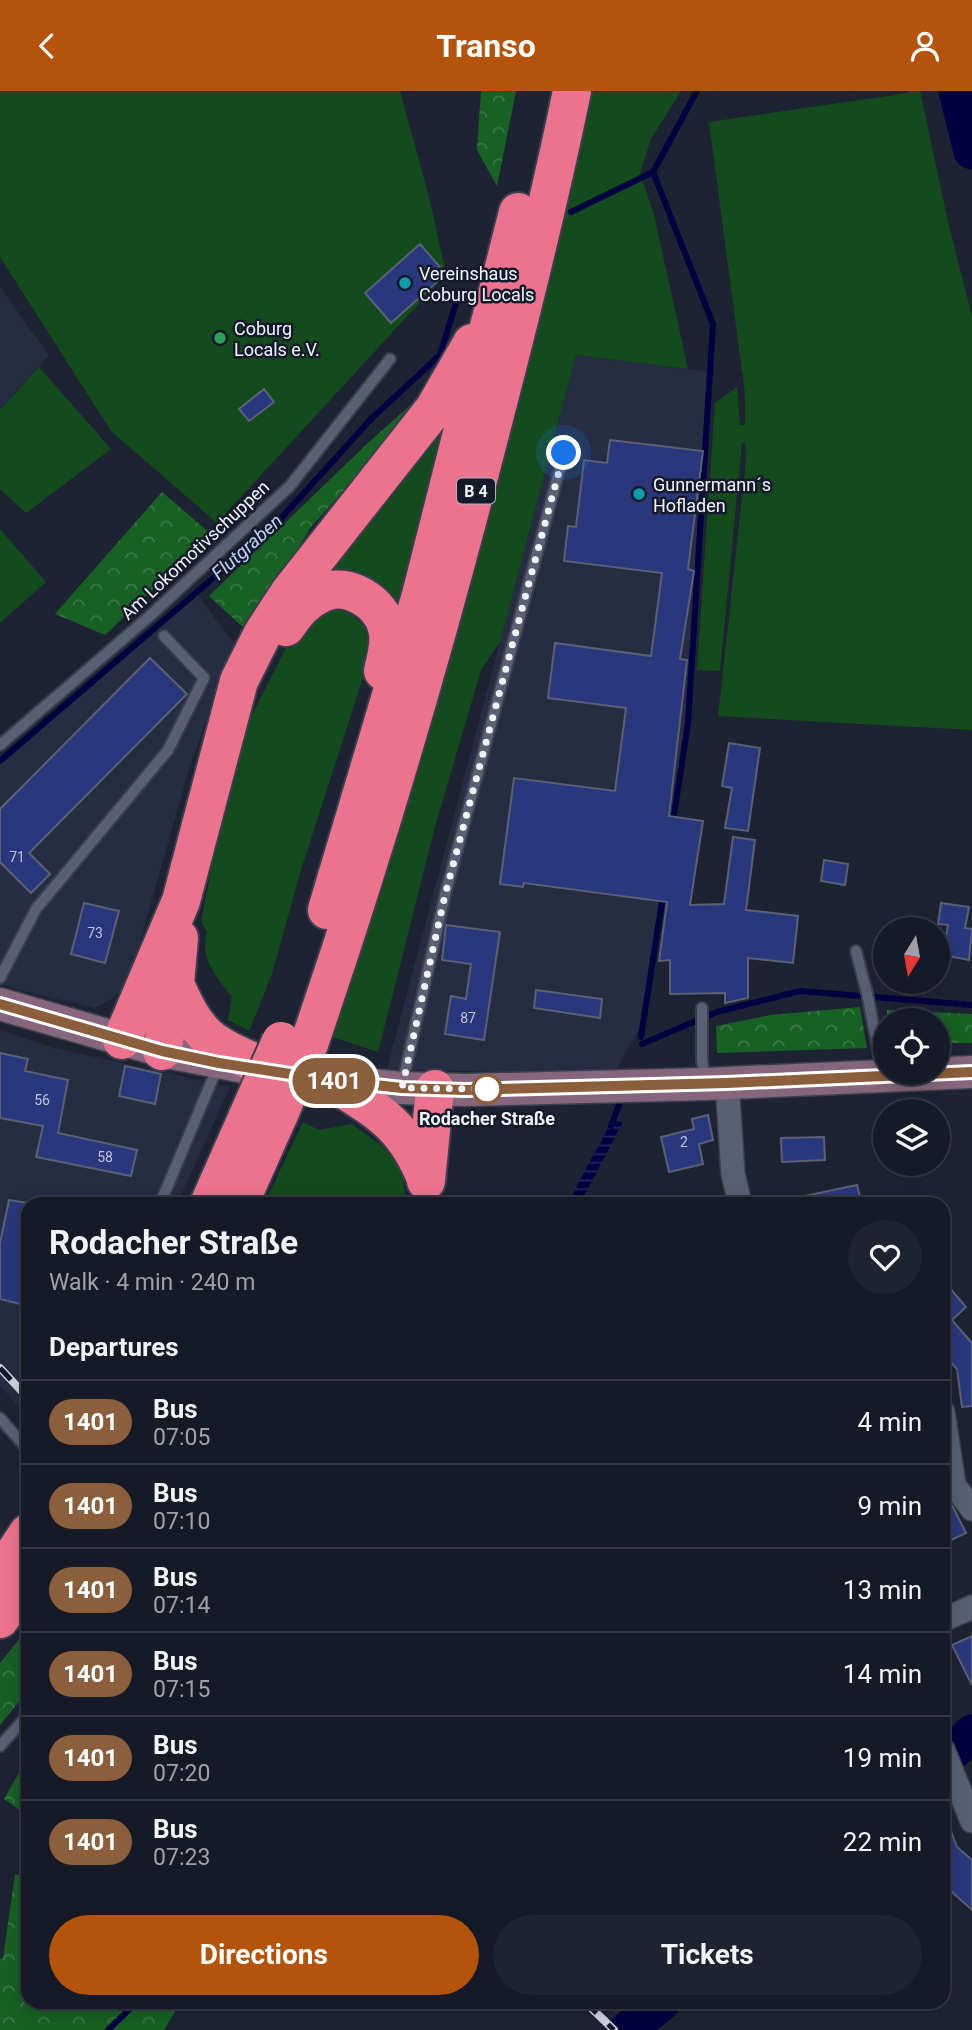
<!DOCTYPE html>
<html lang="en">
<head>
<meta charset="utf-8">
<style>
  :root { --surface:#161a27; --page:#1f232f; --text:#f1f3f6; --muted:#9ea1a7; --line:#353844; --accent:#b45309 }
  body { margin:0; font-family:Roboto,sans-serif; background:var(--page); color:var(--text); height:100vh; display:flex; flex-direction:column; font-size:26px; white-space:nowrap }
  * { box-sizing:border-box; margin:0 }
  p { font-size:23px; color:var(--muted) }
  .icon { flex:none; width:38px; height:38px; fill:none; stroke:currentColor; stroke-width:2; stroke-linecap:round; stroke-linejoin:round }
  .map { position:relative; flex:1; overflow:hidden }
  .side { position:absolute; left:21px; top:1106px; width:929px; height:812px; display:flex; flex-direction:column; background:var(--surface); border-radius:21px; box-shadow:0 4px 18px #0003,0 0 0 2px var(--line) }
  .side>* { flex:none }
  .badge { padding:0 14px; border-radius:23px; font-size:24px; line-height:46px }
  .needle { width:46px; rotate:191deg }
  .buttons { position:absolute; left:873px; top:826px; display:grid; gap:14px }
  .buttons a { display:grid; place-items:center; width:77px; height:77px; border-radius:50%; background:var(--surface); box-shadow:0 4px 18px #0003,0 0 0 2px var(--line); font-size:35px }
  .you { position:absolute; width:35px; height:35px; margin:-18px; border:5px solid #fff; border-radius:50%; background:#1a73e8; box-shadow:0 0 0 10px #1a73e833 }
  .map>.badge { position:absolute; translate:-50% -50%; box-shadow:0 0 0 4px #fff }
  h2 { padding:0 28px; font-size:26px; line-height:63px }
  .round { display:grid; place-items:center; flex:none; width:74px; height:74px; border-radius:37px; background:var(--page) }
  .summary { display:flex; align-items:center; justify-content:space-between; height:119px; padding:0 28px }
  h1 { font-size:33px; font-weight:700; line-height:52px }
  .button { display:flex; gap:14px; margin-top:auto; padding:14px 28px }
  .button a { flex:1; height:80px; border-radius:42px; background:var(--accent); color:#fff; font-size:28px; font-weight:700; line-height:80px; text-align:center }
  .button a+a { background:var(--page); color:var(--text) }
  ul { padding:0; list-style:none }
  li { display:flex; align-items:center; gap:21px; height:84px; padding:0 28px; border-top:2px solid var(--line) }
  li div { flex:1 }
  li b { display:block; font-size:26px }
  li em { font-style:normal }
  li .badge { min-width:77px; font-weight:700; text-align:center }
  header { display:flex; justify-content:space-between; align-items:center; height:91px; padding:0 28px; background:var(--accent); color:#fff; font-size:32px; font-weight:700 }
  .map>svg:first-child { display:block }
  .built { fill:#262d43 }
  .industrial { fill:url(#industrial-grid) }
  .green { fill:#144b1c }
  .forest { fill:url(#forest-crowns) }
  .water { fill:url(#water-rules) }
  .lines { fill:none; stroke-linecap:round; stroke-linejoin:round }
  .stream { stroke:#000140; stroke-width:6 }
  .river { stroke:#000140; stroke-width:37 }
  .building { fill:#29387c; stroke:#5a6175; stroke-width:2 }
  .lane-casing { stroke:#3b3f4d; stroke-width:14 }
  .street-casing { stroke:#3b3f4d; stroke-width:26 }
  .secondary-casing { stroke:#3b3f4d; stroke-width:35 }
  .highway-casing { stroke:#3b3f4d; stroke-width:42 }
  .lane { stroke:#596074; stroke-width:10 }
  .street { stroke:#596074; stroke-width:23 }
  .secondary { stroke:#85667c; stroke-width:32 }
  .highway { stroke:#ec738e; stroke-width:38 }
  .rail-casing { stroke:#d1d4e0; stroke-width:8 }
  .rail { stroke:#151a2a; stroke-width:5; stroke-dasharray:16; stroke-linecap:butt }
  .highway-bridge-casing { stroke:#3b3f4d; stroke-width:42; stroke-linecap:butt }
  .highway-bridge { stroke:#ec738e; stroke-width:38 }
  .line-casing { stroke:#fff; stroke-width:16 }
  .line { stroke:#8b5e3c; stroke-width:10 }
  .walk { stroke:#f1f4fe; stroke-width:7; stroke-dasharray:0 12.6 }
  .culture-dot { fill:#0f9aa8; stroke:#151a2a; stroke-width:2.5 }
  .leisure-dot { fill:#2e9e5b; stroke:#151a2a; stroke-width:2.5 }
  .stop-dot { fill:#fff; stroke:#8b5e3c; stroke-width:3.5 }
  .labels { text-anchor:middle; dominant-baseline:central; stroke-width:5; stroke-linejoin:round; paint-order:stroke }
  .number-label { font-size:14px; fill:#bfc5de }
  .shield { fill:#151a2a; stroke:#afb3be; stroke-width:2 }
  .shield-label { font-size:16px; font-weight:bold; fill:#f1f4fe }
  .poi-label { font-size:18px; fill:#f1f4fe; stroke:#151a2a; text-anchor:start }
  .street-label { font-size:18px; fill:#f1f4fe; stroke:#151a2a }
  .stop-label { font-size:18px; font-weight:bold; fill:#f1f4fe; stroke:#151a2a }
  .water-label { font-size:19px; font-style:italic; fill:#bdd3f9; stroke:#151a2a }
</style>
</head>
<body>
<header><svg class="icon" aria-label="back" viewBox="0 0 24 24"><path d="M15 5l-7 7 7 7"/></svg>Transo<svg class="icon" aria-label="person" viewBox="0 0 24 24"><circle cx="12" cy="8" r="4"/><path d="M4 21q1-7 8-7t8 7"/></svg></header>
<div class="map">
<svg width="972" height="1939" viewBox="0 0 972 1939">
  <defs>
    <pattern id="industrial-grid" width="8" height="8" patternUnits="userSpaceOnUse" patternTransform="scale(1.75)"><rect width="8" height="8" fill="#262d43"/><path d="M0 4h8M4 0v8" fill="none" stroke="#3b4256"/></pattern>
    <pattern id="forest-crowns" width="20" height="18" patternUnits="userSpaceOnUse" patternTransform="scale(1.75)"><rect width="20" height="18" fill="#186124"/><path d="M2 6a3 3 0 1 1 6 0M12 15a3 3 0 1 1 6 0" fill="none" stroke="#3a7845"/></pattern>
    <pattern id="water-rules" width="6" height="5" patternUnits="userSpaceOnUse" patternTransform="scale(1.75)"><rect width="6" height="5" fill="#000140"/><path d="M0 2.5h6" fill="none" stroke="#26275d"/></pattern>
  </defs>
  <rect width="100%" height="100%" fill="#1e2334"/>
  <path class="built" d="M 0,196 L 49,264 L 0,319 Z
    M 576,264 L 710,281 L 688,632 L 640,937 L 613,984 L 387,978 Z
    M 198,504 L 234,552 L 190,675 L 128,893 L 112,908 L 95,917 L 19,899 L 0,892 L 0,673 Z
    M 0,939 L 54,957 L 230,996 L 177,1113 L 28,1113 L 28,1326 L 0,1295 Z"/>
  <path class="industrial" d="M 604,1911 L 669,1911 L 632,1939 Z"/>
  <path class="green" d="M 0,0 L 400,0 L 430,110 L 446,183 L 217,432 L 111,340 L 0,166 Z
    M 587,0 L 681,0 L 651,48 L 640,82 L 654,124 L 688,278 L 576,264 L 500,551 L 481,579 L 436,732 L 378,961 L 333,946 L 439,588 Z
    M 908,0 L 920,0 L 948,131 L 972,225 L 972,639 L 718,625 L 746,371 L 745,352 L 742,352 L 720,580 L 697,579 L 715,312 L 737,296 L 740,334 L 745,334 L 745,303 L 709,31 L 908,2 Z
    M 39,276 L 111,358 L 26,422 L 0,398 L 0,319 Z
    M 455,335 L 402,520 L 324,481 L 433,344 Z
    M 0,438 L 46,491 L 0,532 Z
    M 344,517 L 366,537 L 369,568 L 300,782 L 272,883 L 249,940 L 228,929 L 232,906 C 217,886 199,867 207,841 L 201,831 L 217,748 L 248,632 L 303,523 L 319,518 Z
    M 303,1031 L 319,1039 L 352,1033 L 382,1055 L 402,1078 L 406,1113 L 264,1113 Z"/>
  <path class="forest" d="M 481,0 L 516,0 L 497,95 L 477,59 Z
    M 413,312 L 397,341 L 311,436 L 247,540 L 209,505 L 370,350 Z
    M 162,401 L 211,443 L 105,544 L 55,523 Z
    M 860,916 L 867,957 L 717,962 L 716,935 L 771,924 Z
    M 887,919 L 972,923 L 972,952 L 938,952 L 938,929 L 887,929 Z
    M 28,1537 L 28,1600 L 0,1634 L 0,1572 Z
    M 28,1666 L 28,1725 L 4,1708 Z
    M 15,1783 L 28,1787 L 28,1911 L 181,1911 L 164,1939 L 0,1939 L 0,1868 L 3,1867 Z"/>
  <path class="water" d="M 611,1030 L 623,1031 L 580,1113 L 570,1113 C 579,1084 599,1059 611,1030 Z"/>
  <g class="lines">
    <path class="stream" d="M 571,121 L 653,81
      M 0,670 L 275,434 L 371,328 L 440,264 L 456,212
      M 673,731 L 688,632 L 713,233 L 653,81 L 697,0
      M 641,946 L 663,804
      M 642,953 L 717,921 L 800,900 L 972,914
      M 611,1035 L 622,1006
      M 108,1939 L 137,1911"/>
    <path class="river" d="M 957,0 L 972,60
      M 943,1670 L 972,1642
      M 627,1939 L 662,1911"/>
  </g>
  <path class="building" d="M 420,153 L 446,183 L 391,232 L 365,202 Z
    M 264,298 L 274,311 L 249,330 L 239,318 Z
    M 610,349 L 703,360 L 688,478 L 694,480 L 680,568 L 687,569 L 669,725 L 703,730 L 690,814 L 724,813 L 733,746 L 755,749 L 746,819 L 798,825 L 793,872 L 748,867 L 748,907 L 725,912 L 725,902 L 670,903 L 670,869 L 659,870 L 667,811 L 524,792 L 523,796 L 500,793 L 514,687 L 615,700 L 626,617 L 548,607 L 555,552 L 651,565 L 662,482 L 564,470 L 568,435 L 576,436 L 584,369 L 607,372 Z
    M 150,567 L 187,603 L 29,762 L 50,783 L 31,802 L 0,771 L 0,718 Z
    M 729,652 L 760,657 L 748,740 L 725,737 L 732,697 L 722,695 Z
    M 824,769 L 848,773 L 845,794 L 821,790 Z
    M 84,812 L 119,820 L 105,872 L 71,863 Z
    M 941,812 L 969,816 L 965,837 L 972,838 L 969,869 L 943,864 L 948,834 L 938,833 Z
    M 446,834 L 500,841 L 484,949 L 445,943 L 451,905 L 466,908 L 471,873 L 442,869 Z
    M 536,899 L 602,908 L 600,927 L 534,917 Z
    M 0,962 L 28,968 L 25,980 L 68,989 L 58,1042 L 137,1059 L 131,1085 L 36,1066 L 43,1035 L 0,1027 Z
    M 125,975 L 161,983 L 155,1013 L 119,1005 Z
    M 708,1024 L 713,1049 L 699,1053 L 703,1073 L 669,1081 L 661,1046 L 694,1038 L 692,1028 Z
    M 824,1046 L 825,1069 L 782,1071 L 781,1047 Z
    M 857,1094 L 862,1113 L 801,1113 L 800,1106 Z
    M 9,1109 L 28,1112 L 28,1215 L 0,1208 L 0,1152 Z
    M 943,1189 L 966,1216 L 952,1229 L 972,1252 L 972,1315 L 962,1316 L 957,1278 L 943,1263 Z
    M 943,1403 L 953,1416 L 966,1442 L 943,1453 Z
    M 972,1545 L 972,1594 L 952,1554 Z
    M 944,1722 L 957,1756 L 972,1769 L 972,1819 L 943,1793 Z"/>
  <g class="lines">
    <defs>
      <path id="lane" d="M 0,654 L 151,524 L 290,395 L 390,268
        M 856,860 L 867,902 L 883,983
        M 0,887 L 36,818 L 168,659 L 204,587 L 164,545
        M 702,917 L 702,969 L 705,990
        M 402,994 L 445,804 L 564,362
        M 160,1113 L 218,975
        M 0,1327 L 28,1359
        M 0,1655 L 28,1624"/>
      <path id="street" d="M 727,992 L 733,1083 L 740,1113
        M 943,1321 L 954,1394 L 972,1418
        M 943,1529 L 972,1516
        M 943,1659 L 972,1730"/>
      <path id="secondary" d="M 0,913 L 162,960 L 249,977
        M 332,990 L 402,997 L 465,999 L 706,993 L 972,981"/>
      <path id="highway" d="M 286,536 C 296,521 305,510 322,502 C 347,490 381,511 387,537 C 391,551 386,566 383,580
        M 327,819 L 421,504 L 518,121
        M 175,893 C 183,911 192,931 207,945 C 225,961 254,970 276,981
        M 122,949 L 181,810 L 239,590 L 263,542 L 289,502 L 434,318 L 472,252
        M 309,953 C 379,750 439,543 492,335 C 521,224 549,112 572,0
        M 162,960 L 175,893 L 179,847
        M 329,989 C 377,1020 404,1032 426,1088
        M 426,1090 L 435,998
        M 209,1113 L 251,1018
        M 239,1113 L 280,1021
        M 0,1484 L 28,1442
        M 0,1528 L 28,1488"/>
    </defs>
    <use href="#lane" class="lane-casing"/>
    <use href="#street" class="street-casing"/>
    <use href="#secondary" class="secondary-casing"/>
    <use href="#highway" class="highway-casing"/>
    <use href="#lane" class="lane"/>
    <use href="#street" class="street"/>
    <use href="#secondary" class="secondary"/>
    <use href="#highway" class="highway"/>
    <defs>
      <path id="rail" d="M 0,1277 L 28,1307
        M 585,1911 L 614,1939"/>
    </defs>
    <use href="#rail" class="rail-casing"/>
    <use href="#rail" class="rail"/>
    <defs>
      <path id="highway-bridge" d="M 251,1018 L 281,950
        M 280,1021 L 309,953"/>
    </defs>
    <use href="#highway-bridge" class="highway-bridge-casing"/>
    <use href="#highway-bridge" class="highway-bridge"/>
  </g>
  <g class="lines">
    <defs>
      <path id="line" d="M 0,913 L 162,960 L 219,972 L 329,989 L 402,997 L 465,999 L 727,992 L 972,981"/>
    </defs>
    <use href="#line" class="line-casing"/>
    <use href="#line" class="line"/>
    <path class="walk" d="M 487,998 L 402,997 L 445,804 L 564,362"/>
  </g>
  <g class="culture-dot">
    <circle cx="405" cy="192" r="7"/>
    <circle cx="639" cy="403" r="7"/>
  </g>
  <circle class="leisure-dot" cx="220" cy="247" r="7"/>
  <circle class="stop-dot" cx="487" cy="998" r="14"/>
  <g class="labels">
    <g class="number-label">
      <text x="17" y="766">71</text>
      <text x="95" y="842">73</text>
      <text x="468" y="927">87</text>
      <text x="42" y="1009">56</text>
      <text x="684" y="1051">2</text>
      <text x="105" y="1066">58</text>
    </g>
    <rect class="shield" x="457" y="387.5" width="38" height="25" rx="5"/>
    <g class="shield-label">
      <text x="476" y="400">B 4</text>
    </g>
    <g class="poi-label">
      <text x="419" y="182">Vereinshaus<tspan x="419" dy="21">Coburg Locals</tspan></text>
      <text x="234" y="237">Coburg<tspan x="234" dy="21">Locals e.V.</tspan></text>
      <text x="653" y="393">Gunnermann´s<tspan x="653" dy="21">Hofladen</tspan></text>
    </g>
    <g class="street-label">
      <text transform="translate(195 459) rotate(-43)">Am Lokomotivschuppen</text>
    </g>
    <g class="stop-label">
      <text x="487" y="1027">Rodacher Straße</text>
    </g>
    <g class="water-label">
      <text transform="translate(247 456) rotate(-42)">Flutgraben</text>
    </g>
  </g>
</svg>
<div class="buttons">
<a><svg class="needle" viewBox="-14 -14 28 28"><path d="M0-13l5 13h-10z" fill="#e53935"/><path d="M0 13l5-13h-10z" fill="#9ea1a7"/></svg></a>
<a><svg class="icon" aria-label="locate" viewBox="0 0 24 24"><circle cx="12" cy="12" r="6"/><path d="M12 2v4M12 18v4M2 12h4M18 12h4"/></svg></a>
<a><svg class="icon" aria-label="layers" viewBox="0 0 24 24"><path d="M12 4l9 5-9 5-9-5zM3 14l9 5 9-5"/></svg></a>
</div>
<div class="you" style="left:564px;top:362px"></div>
<b class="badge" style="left:334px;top:990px;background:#8b5e3c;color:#fff">1401</b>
<section class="side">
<div class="summary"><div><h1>Rodacher Straße</h1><p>Walk · 4 min · 240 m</p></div><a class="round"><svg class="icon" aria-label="heart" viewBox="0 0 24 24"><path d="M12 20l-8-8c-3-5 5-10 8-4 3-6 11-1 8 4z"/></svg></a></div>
<h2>Departures</h2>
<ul>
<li><span class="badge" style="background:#8b5e3c;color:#fff">1401</span><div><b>Bus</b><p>07:05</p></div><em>4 min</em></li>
<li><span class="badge" style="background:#8b5e3c;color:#fff">1401</span><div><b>Bus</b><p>07:10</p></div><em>9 min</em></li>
<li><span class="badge" style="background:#8b5e3c;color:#fff">1401</span><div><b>Bus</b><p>07:14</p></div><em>13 min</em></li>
<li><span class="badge" style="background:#8b5e3c;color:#fff">1401</span><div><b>Bus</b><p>07:15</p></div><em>14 min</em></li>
<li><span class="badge" style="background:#8b5e3c;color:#fff">1401</span><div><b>Bus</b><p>07:20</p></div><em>19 min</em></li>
<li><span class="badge" style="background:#8b5e3c;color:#fff">1401</span><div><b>Bus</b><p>07:23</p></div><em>22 min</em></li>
</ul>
<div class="button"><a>Directions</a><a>Tickets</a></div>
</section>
</div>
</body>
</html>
